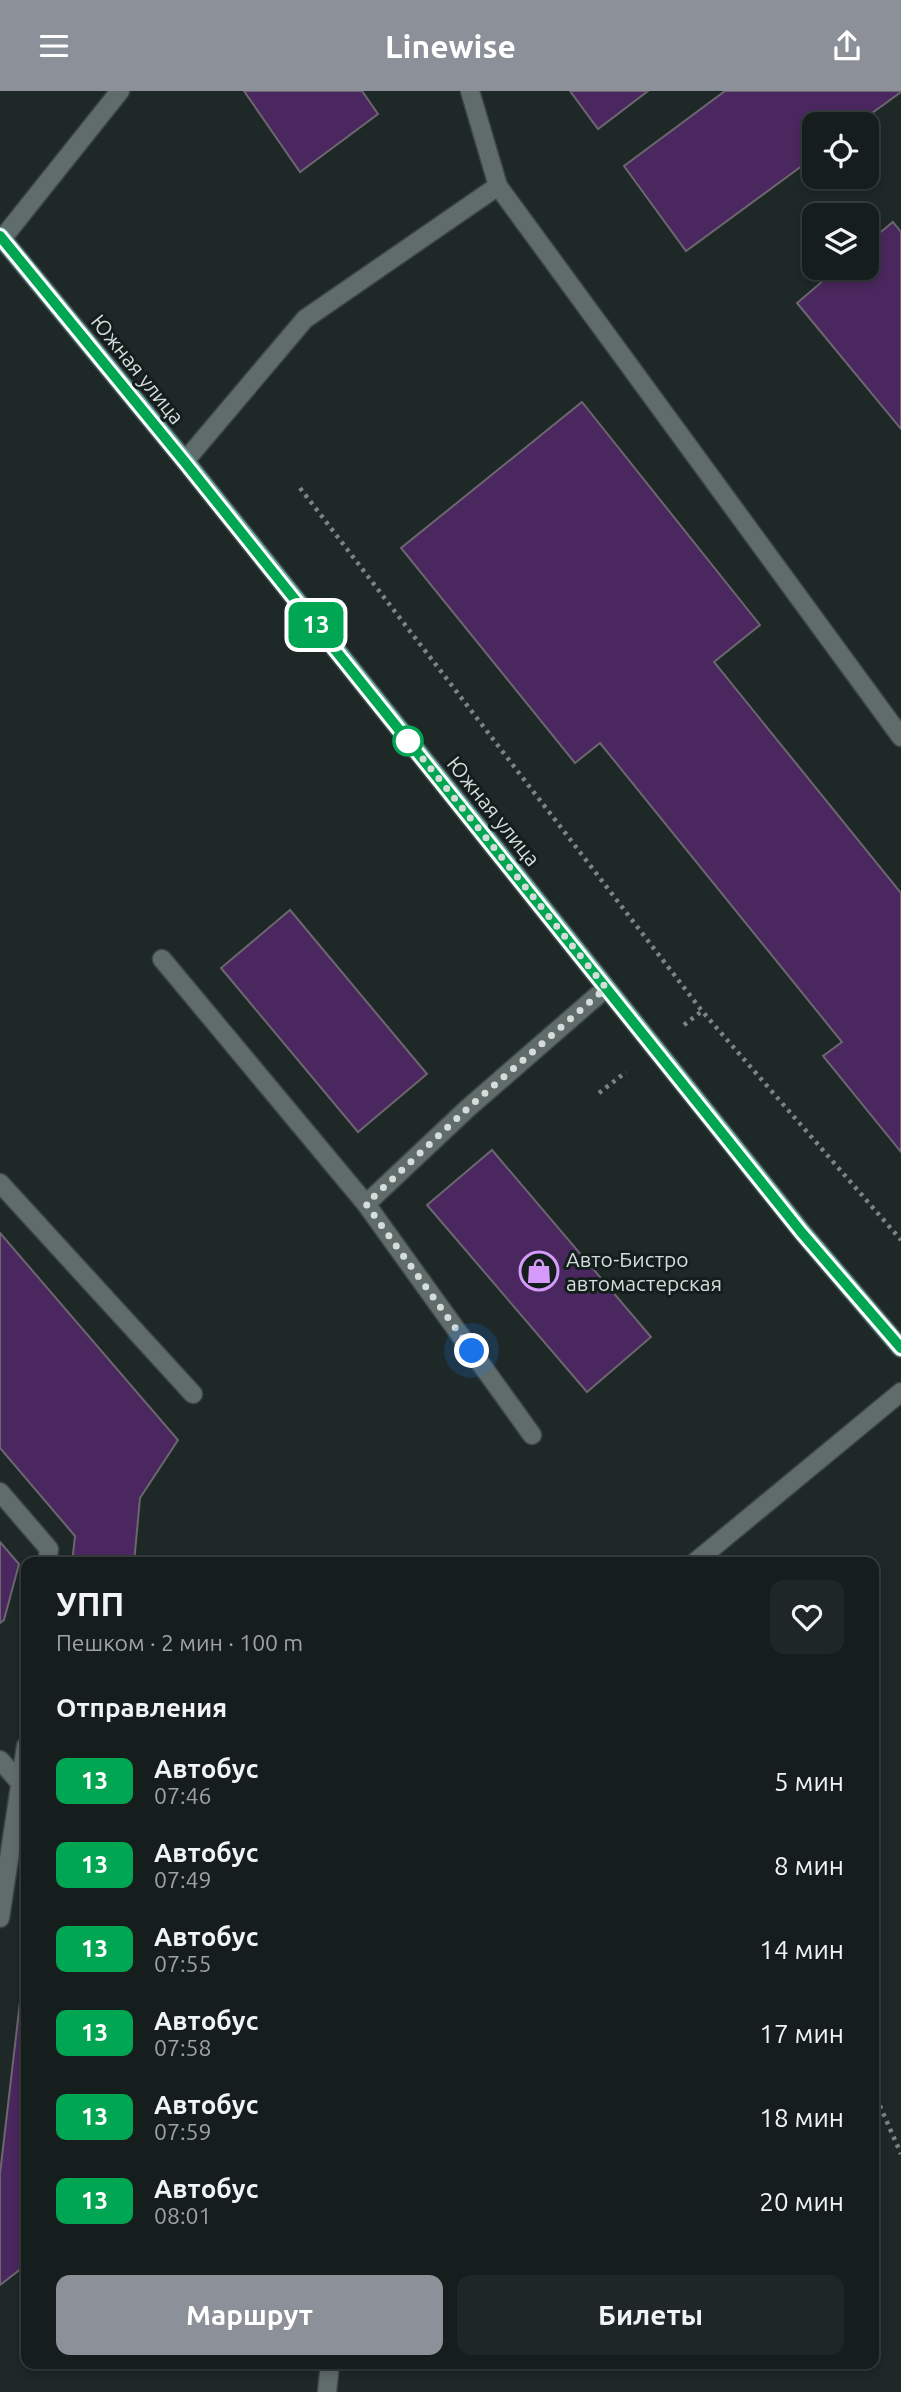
<!DOCTYPE html>
<html lang="ru">
<head>
<meta charset="utf-8">
<style>
  :root { --surface:#161e1d; --page:#1f2726; --text:#f1f3f6; --muted:#9ea2a4; --line:#353c3b; --accent:#8c9099 }
  body { margin:0; font-family:Ubuntu,sans-serif; background:var(--page); color:var(--text); height:100vh; display:flex; flex-direction:column; font-size:26px; white-space:nowrap }
  * { box-sizing:border-box; margin:0 }
  p { font-size:23px; color:var(--muted) }
  .icon { flex:none; width:38px; height:38px; fill:none; stroke:currentColor; stroke-width:2; stroke-linecap:round; stroke-linejoin:round }
  .map { position:relative; flex:1; overflow:hidden }
  .sheet { position:absolute; left:21px; top:1466px; width:858px; height:812px; display:flex; flex-direction:column; background:var(--surface); border-radius:14px; box-shadow:0 4px 10px #0003,0 0 0 2px var(--line) }
  .sheet>* { flex:none }
  .badge { padding:0 14px; border-radius:10px; font-size:24px; line-height:46px }
  .controls { position:absolute; left:802px; top:21px; display:grid; gap:14px }
  .controls a { display:grid; place-items:center; width:77px; height:77px; border-radius:14px; background:var(--surface); box-shadow:0 4px 10px #0003,0 0 0 2px var(--line); font-size:35px }
  .you { position:absolute; width:35px; height:35px; margin:-18px; border:5px solid #fff; border-radius:50%; background:#1a73e8; box-shadow:0 0 0 10px #1a73e833 }
  .map>.badge { position:absolute; translate:-50% -50%; box-shadow:0 0 0 4px #fff }
  h2 { padding:0 35px; font-size:26px; line-height:63px }
  .round { display:grid; place-items:center; flex:none; width:74px; height:74px; border-radius:14px; background:var(--page) }
  .summary { display:flex; align-items:center; justify-content:space-between; height:119px; padding:0 35px }
  h1 { font-size:33px; font-weight:700; line-height:52px }
  .primary-button { display:flex; gap:14px; margin-top:auto; padding:14px 35px }
  .primary-button a { flex:1; height:80px; border-radius:14px; background:var(--accent); color:#fff; font-size:28px; font-weight:700; line-height:80px; text-align:center }
  .primary-button a+a { background:var(--page); color:var(--text) }
  ul { padding:0; list-style:none }
  li { display:flex; align-items:center; gap:21px; height:84px; padding:0 35px }
  li div { flex:1 }
  li b { display:block; font-size:26px }
  li em { font-style:normal }
  li .badge { min-width:77px; font-weight:700; text-align:center }
  header { display:flex; justify-content:space-between; align-items:center; height:91px; padding:0 35px; background:var(--accent); color:#fff; font-size:32px; font-weight:700 }
  .map>svg:first-child { display:block }
  .building { fill:#4a275e; stroke:#6c666f; stroke-width:2 }
  .lines { fill:none; stroke-linecap:round; stroke-linejoin:round }
  .minor-casing { stroke:#3d4645; stroke-width:21 }
  .major-casing { stroke:#3d4645; stroke-width:21 }
  .path { stroke:#7c8583; stroke-width:4.5; stroke-dasharray:3.5 5; stroke-linecap:butt }
  .minor { stroke:#606c6a; stroke-width:18 }
  .major { stroke:#62a69e; stroke-width:18 }
  .line-casing { stroke:#fff; stroke-width:16 }
  .line { stroke:#00a651; stroke-width:10 }
  .walk { stroke:#d5dcda; stroke-width:7; stroke-dasharray:0 12.6 }
  .stop-dot { fill:#fff; stroke:#00a651; stroke-width:3.5 }
  .labels { text-anchor:middle; dominant-baseline:central; stroke-width:6; stroke-linejoin:round; paint-order:stroke }
  .street-label { font-size:21px; fill:#d5dcda; stroke:#141f1d }
  .poi-label { font-size:21px; fill:#d5dcda; stroke:#141f1d; text-anchor:start }
</style>
</head>
<body>
<header><svg class="icon" aria-label="menu" viewBox="0 0 24 24"><path d="M4 6h16M4 12h16M4 18h16"/></svg>Linewise<svg class="icon" aria-label="share" viewBox="0 0 24 24"><path d="M12 15V3M7 8l5-5 5 5M5 13v7h14v-7"/></svg></header>
<div class="map">
<svg width="901" height="2301" viewBox="0 0 901 2301">
  <rect width="100%" height="100%" fill="#1e2827"/>
  <path class="building" d="M 244,0 L 362,0 L 378,23 L 300,81 Z
    M 570,0 L 648,0 L 598,38 Z
    M 725,0 L 901,0 L 901,1 L 857,33 L 814,33 L 814,66 L 686,160 L 624,75 Z
    M 893,131 L 901,141 L 901,338 L 797,212 L 838,177 L 866,177 L 866,153 Z
    M 582,311 L 760,534 L 714,571 L 901,802 L 901,1061 L 823,965 L 842,951 L 600,652 L 575,672 L 401,457 Z
    M 290,819 L 427,983 L 358,1041 L 221,877 Z
    M 492,1059 L 651,1246 L 587,1301 L 427,1114 Z
    M 0,1142 L 178,1349 L 140,1407 L 134,1472 L 72,1472 L 75,1445 L 0,1357 Z
    M 0,1451 L 19,1473 L 4,1529 L 0,1532 Z
    M 26,1859 L 26,2174 L 0,2194 L 0,2083 Z"/>
  <g class="lines">
    <defs>
      <path id="minor" d="M 498,95 L 901,646
        M 2,148 L 120,0
        M 185,370 L 305,228 L 498,95 L 470,0
        M 162,868 L 366,1113
        M 0,1092 L 193,1303
        M 532,1344 L 366,1113 L 468,1017 L 606,897
        M 0,1401 L 49,1458 L 47,1472
        M 694,1472 L 901,1301
        M 0,1669 L 22,1694
        M 0,1827 L 26,1655
        M 327,2301 L 330,2273"/>
      <path id="major" d="M 0,145 L 185,370 L 802,1141 L 901,1257"/>
    </defs>
    <use href="#minor" class="minor-casing"/>
    <use href="#major" class="major-casing"/>
    <path class="path" d="M 300,397 L 702,920 L 901,1149
      M 684,934 L 702,920
      M 599,1002 L 626,981
      M 873,1999 L 901,2063"/>
    <use href="#minor" class="minor"/>
    <use href="#major" class="major"/>
  </g>
  <g class="lines">
    <defs>
      <path id="line" d="M 0,145 L 184,370 L 802,1142 L 901,1257"/>
    </defs>
    <use href="#line" class="line-casing"/>
    <use href="#line" class="line"/>
    <path class="walk" d="M 408,650 L 404,644 L 606,897 L 468,1017 L 366,1113 L 472,1260"/>
  </g>
  <defs>
    <symbol id="shop-ring" viewBox="-11 -11 22 22"><circle r="9.5" fill="#141f1d" stroke="#d69bfa" stroke-width="1.5"/><path d="M-5-2.5h2.3a2.7 3.5 0 0 1 5.4 0H5L5.5 6h-11ZM-1.5-2.5h3a1.5 2.3 0 0 0-3 0Z" fill="#d69bfa"/></symbol>
  </defs>
  <g fill-rule="evenodd">
    <use href="#shop-ring" x="517" y="1158" width="44" height="44"/>
  </g>
  <circle class="stop-dot" cx="408" cy="650" r="14"/>
  <g class="labels">
    <g class="street-label">
      <text transform="translate(138 278) rotate(51)">Южная улица</text>
      <text transform="translate(494 720) rotate(51)">Южная улица</text>
    </g>
    <g class="poi-label">
      <text x="566" y="1168">Авто-Бистро<tspan x="566" dy="24">автомастерская</tspan></text>
    </g>
  </g>
</svg>
<div class="controls">
<a><svg class="icon" aria-label="locate" viewBox="0 0 24 24"><circle cx="12" cy="12" r="6"/><path d="M12 2v4M12 18v4M2 12h4M18 12h4"/></svg></a>
<a><svg class="icon" aria-label="layers" viewBox="0 0 24 24"><path d="M12 4l9 5-9 5-9-5zM3 14l9 5 9-5"/></svg></a>
</div>
<div class="you" style="left:472px;top:1260px"></div>
<b class="badge" style="left:316px;top:534px;background:#00a651;color:#fff">13</b>
<section class="sheet">
<div class="summary"><div><h1>УПП</h1><p>Пешком · 2 мин · 100 m</p></div><a class="round"><svg class="icon" aria-label="heart" viewBox="0 0 24 24"><path d="M12 20l-8-8c-3-5 5-10 8-4 3-6 11-1 8 4z"/></svg></a></div>
<h2>Отправления</h2>
<ul>
<li><span class="badge" style="background:#00a651;color:#fff">13</span><div><b>Автобус</b><p>07:46</p></div><em>5 мин</em></li>
<li><span class="badge" style="background:#00a651;color:#fff">13</span><div><b>Автобус</b><p>07:49</p></div><em>8 мин</em></li>
<li><span class="badge" style="background:#00a651;color:#fff">13</span><div><b>Автобус</b><p>07:55</p></div><em>14 мин</em></li>
<li><span class="badge" style="background:#00a651;color:#fff">13</span><div><b>Автобус</b><p>07:58</p></div><em>17 мин</em></li>
<li><span class="badge" style="background:#00a651;color:#fff">13</span><div><b>Автобус</b><p>07:59</p></div><em>18 мин</em></li>
<li><span class="badge" style="background:#00a651;color:#fff">13</span><div><b>Автобус</b><p>08:01</p></div><em>20 мин</em></li>
</ul>
<div class="primary-button"><a>Маршрут</a><a>Билеты</a></div>
</section>
</div>
</body>
</html>
